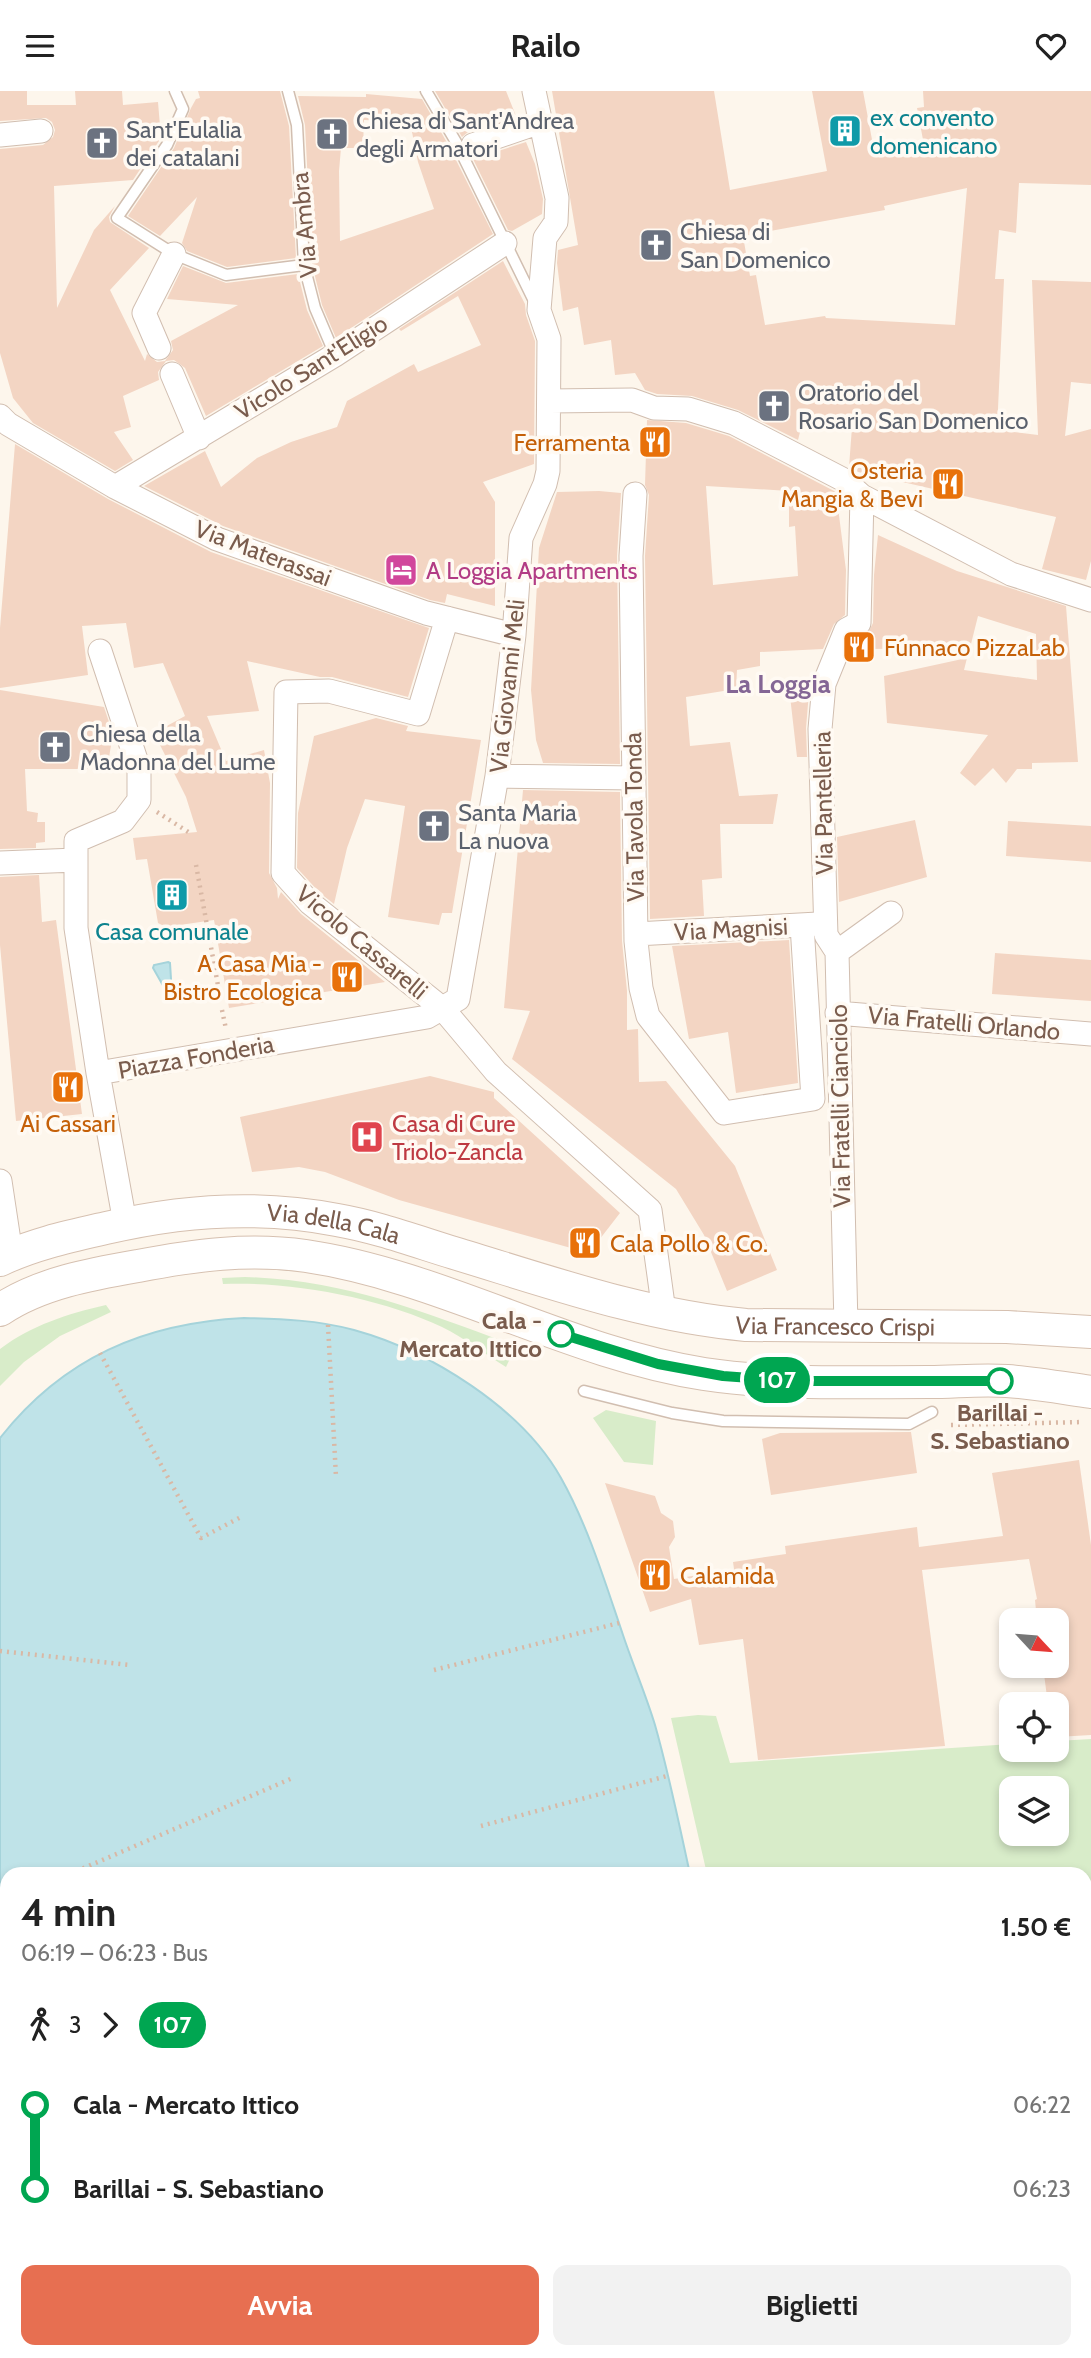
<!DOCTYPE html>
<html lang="it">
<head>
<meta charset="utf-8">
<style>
  :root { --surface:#fff; --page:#f2f2f2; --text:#222; --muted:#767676; --accent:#e76f51 }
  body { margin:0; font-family:Cabin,sans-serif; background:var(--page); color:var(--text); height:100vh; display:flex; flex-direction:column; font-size:26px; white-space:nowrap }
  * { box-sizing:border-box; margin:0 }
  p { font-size:23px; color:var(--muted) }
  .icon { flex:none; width:38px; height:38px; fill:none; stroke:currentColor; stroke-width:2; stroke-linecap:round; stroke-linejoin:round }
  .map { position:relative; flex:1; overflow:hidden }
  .drawer { position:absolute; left:0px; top:1776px; width:1092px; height:492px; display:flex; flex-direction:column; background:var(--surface); border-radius:21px 21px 0 0; box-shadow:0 4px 10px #0003 }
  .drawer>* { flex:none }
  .badge { padding:0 14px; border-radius:23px; font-size:24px; line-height:46px }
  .needle { width:46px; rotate:116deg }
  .fabs { position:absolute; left:999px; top:1517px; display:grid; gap:14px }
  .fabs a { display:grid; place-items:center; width:70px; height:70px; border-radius:14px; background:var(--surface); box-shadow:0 4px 10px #0003; font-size:35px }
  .map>.badge { position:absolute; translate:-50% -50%; box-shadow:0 0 0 4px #fff }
  .legs { display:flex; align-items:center; gap:10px; height:77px; padding:0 21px; font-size:23px }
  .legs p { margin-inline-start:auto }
  .summary { display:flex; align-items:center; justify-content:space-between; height:119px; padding:0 21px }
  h1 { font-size:38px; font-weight:700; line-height:52px }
  .action { display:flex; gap:14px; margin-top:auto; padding:14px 21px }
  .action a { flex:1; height:80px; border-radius:14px; background:var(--accent); color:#fff; font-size:28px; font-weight:700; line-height:80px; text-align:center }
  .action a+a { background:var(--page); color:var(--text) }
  ul { padding:0 21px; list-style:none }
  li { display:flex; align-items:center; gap:24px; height:84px; font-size:26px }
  li i { display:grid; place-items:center; width:10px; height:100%; margin:0 9px; background:currentColor }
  li i::after { content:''; width:18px; height:18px; margin:-9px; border:5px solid; border-radius:50%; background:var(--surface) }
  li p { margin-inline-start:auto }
  li:first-child i { background:linear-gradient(#0000 50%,currentColor 0) }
  li:last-child i { background:linear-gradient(currentColor 50%,#0000 0) }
  header { display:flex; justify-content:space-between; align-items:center; height:91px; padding:0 21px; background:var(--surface); font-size:32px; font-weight:700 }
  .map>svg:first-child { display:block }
  .green { fill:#d8ecc9; fill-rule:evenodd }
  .water { fill:#bfe3e8; stroke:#a5d3da; stroke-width:2 }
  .building { fill:#f3d5c3; fill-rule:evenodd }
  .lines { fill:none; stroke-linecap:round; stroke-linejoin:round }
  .lane-casing { stroke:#d1beb0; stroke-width:13 }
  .street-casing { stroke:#d1beb0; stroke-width:25 }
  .secondary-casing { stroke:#d6c0b0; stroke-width:34 }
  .path { stroke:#d9b8a5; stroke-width:4.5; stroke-dasharray:2 5; stroke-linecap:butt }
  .lane { stroke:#fff; stroke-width:10 }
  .street { stroke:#fff; stroke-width:23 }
  .secondary { stroke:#fff; stroke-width:32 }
  .line-1-casing { stroke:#fff; stroke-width:16 }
  .line-1 { stroke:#00a651; stroke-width:10 }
  .stop-1-dot { fill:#fff; stroke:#00a651; stroke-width:3.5 }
  .labels { text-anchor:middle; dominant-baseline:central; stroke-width:7; stroke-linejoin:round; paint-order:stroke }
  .culture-label { font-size:24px; fill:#0d838f; stroke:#fffaf3; text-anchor:start }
  .worship-label { font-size:24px; fill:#5b616d; stroke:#fffaf3; text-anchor:start }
  .street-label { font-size:24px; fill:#7a5c4d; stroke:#fffaf3 }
  .food-label { font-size:24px; fill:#c56008; stroke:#fffaf3; text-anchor:end }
  .hotel-label { font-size:24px; fill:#b23c85; stroke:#fffaf3; text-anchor:start }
  .health-label { font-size:24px; fill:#be3a42; stroke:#fffaf3; text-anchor:start }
  .stop-label { font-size:24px; font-weight:bold; fill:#7a5c4d; stroke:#fffaf3; text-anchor:end }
  .neighbourhood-label { font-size:26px; font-weight:bold; fill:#846695; stroke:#fffaf3 }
</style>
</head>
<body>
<header><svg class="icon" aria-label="menu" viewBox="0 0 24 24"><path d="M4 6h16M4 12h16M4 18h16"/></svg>Railo<svg class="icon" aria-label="heart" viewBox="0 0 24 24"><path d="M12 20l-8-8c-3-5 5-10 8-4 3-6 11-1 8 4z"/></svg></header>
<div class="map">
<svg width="1091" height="2267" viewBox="0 0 1091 2267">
  <rect width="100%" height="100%" fill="#fdf6ec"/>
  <path class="green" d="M 245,1186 C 346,1189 423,1221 516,1255 L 506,1276 C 485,1263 464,1247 442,1236 C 381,1207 291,1190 223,1193 L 222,1187 Z
    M 106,1214 L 111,1221 L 60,1245 L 24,1271 L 0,1295 L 0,1258 C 32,1234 67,1223 106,1214 Z
    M 606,1319 L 656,1330 L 653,1374 L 624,1371 L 593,1327 Z
    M 698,1624 L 716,1625 L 730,1672 L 1011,1653 L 1012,1659 L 1057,1659 L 1057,1650 L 1091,1648 L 1091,2249 L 1085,2236 L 1085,1783 L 707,1783 L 671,1627 ZM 1012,1698 L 1057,1698 L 1057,1743 L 1012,1743 Z
    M 0,1910 L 7,1925 L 7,1983 L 0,2136 Z"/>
  <path class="water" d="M 168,871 L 170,872 L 172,904 L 169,905 L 153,877 L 154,874 Z
    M 244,1227 C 281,1228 318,1229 354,1239 C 430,1260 522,1317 561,1387 C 588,1435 605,1491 623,1544 C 633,1574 646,1604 655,1634 C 669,1683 679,1733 690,1783 L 7,1783 L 7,1846 L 0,1831 L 0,1347 C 63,1267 144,1232 244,1227 Z
    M 195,2261 L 925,2261 L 927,2267 L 195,2267 Z"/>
  <path class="building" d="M 0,0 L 27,0 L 27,14 L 76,14 L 75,0 L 122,0 L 123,14 L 158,11 L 161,47 L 133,89 L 54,95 L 57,217 L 94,139 L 115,115 L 109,126 L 110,131 L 149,157 L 110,199 L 145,270 L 147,263 L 157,271 L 165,270 L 173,259 L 171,250 L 238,214 L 167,208 L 183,175 L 226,192 L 298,183 L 307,219 L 323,255 L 206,325 L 185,277 L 174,269 L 166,270 L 158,281 L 159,289 L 123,305 L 131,336 L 114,341 L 133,369 L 115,380 L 33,332 L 13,307 L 0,262 L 0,58 L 43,54 L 53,46 L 55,39 L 52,31 L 46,27 L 0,30 Z
    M 198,0 L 280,0 L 289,35 L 296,167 L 227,176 L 187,160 L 182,152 L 197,106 L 160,145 L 128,125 L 174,57 L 191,17 L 196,8 L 200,7 Z
    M 435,0 L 506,0 L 516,25 L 468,41 L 462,46 Z
    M 552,0 L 714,0 L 730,99 L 827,80 L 812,0 L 863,0 L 875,65 L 924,54 L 917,17 L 924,16 L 923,0 L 1091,0 L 1091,94 L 1019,92 L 1016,142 L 999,139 L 995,188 L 1004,188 L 997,339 L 1038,344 L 1032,189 L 1091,191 L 1091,293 L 1071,291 L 1065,345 L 1091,338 L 1091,470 L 1086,489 L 1042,478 L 1056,426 L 854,380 L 849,376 L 852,336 L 803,329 L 798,349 L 738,319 L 692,305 L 657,303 L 645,299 L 635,282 L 615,284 L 611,249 L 584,254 L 578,216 L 563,220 L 557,172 L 558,159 L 578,154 ZM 967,97 L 955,234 L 826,227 L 825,225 L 765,234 L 756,184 L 750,185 L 743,145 L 885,119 L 884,115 Z
    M 366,3 L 422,8 L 449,55 L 493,143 L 336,247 L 322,214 L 312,173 L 305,34 L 298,5 L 366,6 ZM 364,29 L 410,31 L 418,71 L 434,118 L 340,150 L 339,80 L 341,57 L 363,57 Z
    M 526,51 L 535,73 L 543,108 L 542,123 L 512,140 L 508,139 L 473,68 Z
    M 503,170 L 525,213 L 526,224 L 535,250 L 534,373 L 483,391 L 495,411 L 495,515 L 447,503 L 445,512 L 430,509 L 223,435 L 144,395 L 205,360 L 221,396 L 257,367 L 291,351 L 337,336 L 347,310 L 414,273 L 418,281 L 481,254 L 458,205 L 401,240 L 399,238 Z
    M 647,329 L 686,332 L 729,345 L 836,401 L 846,479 L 845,524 L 834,533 L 823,558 L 760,561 L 760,575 L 737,579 L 736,598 L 686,606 L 690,655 L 730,651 L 739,705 L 778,703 L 773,733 L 720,733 L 722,787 L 702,789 L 704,825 L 650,828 L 645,465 L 649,404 L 645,394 ZM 706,395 L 789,400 L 789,436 L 795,435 L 798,485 L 713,494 Z
    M 15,353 L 108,408 L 211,461 L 429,537 L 408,606 L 332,586 L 320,586 L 247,570 L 259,620 L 207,625 L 226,670 L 264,659 L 270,692 L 269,782 L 277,797 L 278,808 L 281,801 L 301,823 L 385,891 L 229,917 L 214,829 L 166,836 L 158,832 L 147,768 L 136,769 L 133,747 L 197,741 L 186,706 L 154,642 L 185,625 L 163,572 L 134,577 L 126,532 L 82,535 L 88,584 L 0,597 L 0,537 Z
    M 599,400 L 621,402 L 617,465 L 620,673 L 543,672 L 536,649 L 531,599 L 539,457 L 557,401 Z
    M 878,444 L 957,480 L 1066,515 L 1078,671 L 1032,672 L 1032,678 L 1017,678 L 1006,692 L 993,677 L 975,695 L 960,682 L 988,644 L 887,632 L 884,585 L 967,567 L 964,579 L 1037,589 L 1036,543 L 978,525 L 970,557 L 866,558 L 868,542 L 873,532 L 874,484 Z
    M 0,599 L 104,616 L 113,643 L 107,678 L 25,678 L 27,720 L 38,722 L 37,731 L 45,731 L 45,751 L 36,752 L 36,757 L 0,758 Z
    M 809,601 L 806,637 L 807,666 L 797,666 L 790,605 Z
    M 376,627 L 408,635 L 406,640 L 481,649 L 452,822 L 442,822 L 439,834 L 388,826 L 405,715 L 365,708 L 347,757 L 334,813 L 320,802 L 297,777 L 298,722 L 314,645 Z
    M 523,699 L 620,701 L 622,850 L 627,900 L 627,939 L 638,938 L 639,991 L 666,990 L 735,1075 L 777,1179 L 727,1200 L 704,1144 L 676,1098 L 512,968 L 530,920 L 504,917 Z
    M 915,729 L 927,786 L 839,811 L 837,746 Z
    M 1008,730 L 1091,735 L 1091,771 L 1006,765 Z
    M 39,784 L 42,831 L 56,829 L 82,1023 L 16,1030 L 0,854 L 0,786 Z
    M 789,849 L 798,992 L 736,1002 L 728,941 L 689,948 L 672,855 Z
    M 995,862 L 1091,869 L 1091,910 L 992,903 Z
    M 430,985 L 494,1001 L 494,1007 L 620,1122 L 589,1162 L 399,1109 L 325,1081 L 299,1076 L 252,1081 L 240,1026 Z
    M 911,1341 L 917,1382 L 771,1404 L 762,1348 L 780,1342 Z
    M 1079,1369 L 1091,1454 L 1091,1644 L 1057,1646 L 1057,1614 L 1048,1614 L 1043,1575 L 1057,1575 L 1057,1530 L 1037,1530 L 1035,1509 L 1037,1508 L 1029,1468 L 922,1479 L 945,1655 L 758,1669 L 743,1548 L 699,1554 L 691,1508 L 650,1521 L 605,1392 L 655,1405 L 661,1422 L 673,1430 L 675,1446 L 669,1456 L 674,1488 L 734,1478 L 733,1471 L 786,1463 L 785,1455 L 917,1436 L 919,1456 L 1003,1445 L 992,1382 Z"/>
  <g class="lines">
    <defs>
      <path id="lane" d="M 175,0 L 183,18 L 167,54 L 117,127 L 174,163 L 226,184 L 304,174
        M 288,0 L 297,34 L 304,174 L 315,217 L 335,264
        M 426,0 L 456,51 L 535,212
        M 584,1300 L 672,1322 L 723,1330 L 909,1333 L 932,1321"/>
      <path id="street" d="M 0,44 L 41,40
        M 473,54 L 540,31
        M 159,257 L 144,222 L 174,163
        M 172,283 L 199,347
        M 550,310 L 632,309 L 654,317 L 688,318 L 734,332 L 844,389 L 862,405 L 1011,483 L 1091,509
        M 0,325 L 8,333 L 115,396 L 217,448 L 426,522 L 514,544
        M 115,396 L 335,264 L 505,152
        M 635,403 L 631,465 L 636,850 L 641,897 L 648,925 L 724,1022 L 813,1008 L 802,834
        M 447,527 L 418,623 L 329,600 L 286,601 L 283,782 L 310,812 L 443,918 L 496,981 L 650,1119 L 664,1221
        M 100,560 L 139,678 L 139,709 L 123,730 L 76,750 L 76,837 L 98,982 L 125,1132
        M 497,685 L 634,687
        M 0,772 L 76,769
        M 636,843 L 818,833
        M 837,861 L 826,844 L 820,638 L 824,593 L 846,539 L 859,532 L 862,405
        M 837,861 L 846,1235
        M 837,861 L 891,822
        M 837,922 L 1091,943
        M 98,982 L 427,926 L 458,908 L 497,685 L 514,544 L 521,447 L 545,393 L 548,380 L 549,248 L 539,219 L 545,147 L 556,131 L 557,107 L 534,0
        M 0,1090 L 11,1163"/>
      <g id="secondary">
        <path id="s1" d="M 0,1169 C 33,1153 71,1145 106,1137 C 182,1119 260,1114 337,1129 C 377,1136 415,1150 454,1162 C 550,1191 645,1225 746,1234 L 1007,1236 L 1091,1241"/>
        <path d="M 0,1219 C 40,1192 92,1183 138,1175 C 195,1164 248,1157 306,1165 C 442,1185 568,1262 704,1283 C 777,1294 855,1291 929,1291 C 955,1291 981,1288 1007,1290 C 1035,1292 1063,1297 1091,1301"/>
      </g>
    </defs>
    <use href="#lane" class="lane-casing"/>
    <use href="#street" class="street-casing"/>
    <use href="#secondary" class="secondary-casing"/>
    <path class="path" d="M 157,721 L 190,742
      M 196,774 L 219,900
      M 222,919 L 226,938
      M 328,1234 L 336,1386
      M 100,1262 L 201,1447 L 241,1426
      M 951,1334 L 1083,1331
      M 0,1560 L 130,1574
      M 434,1579 L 619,1532
      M 481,1735 L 667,1685
      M 70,1783 L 295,1686
      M 0,1813 L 7,1810
      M 891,2267 L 913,2261"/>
    <use href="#lane" class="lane"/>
    <use href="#street" class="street"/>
    <use href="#secondary" class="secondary"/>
  </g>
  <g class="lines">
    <defs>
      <path id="line-1" d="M 561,1243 L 658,1273 L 723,1285 L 793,1290 L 1000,1290"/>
    </defs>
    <use href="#line-1" class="line-1-casing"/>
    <use href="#line-1" class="line-1"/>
  </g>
  <defs>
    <symbol id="building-square" viewBox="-11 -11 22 22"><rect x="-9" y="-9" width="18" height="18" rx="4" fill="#0f9aa8" stroke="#fffaf3"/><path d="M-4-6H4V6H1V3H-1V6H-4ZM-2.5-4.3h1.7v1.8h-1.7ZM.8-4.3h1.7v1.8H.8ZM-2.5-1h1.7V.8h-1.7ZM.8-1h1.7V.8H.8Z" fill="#fff"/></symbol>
    <symbol id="church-square" viewBox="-11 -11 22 22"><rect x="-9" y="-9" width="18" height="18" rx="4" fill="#6b7280" stroke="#fffaf3"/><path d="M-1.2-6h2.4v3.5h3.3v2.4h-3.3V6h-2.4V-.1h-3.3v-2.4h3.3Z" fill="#fff"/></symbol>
    <symbol id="restaurant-square" viewBox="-11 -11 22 22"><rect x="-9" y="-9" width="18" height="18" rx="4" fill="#e8710a" stroke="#fffaf3"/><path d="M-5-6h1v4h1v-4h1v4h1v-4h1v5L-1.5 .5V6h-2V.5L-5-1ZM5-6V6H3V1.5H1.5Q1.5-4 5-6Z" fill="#fff"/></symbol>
    <symbol id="hotel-square" viewBox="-11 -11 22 22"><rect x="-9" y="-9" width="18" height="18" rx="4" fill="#d1479c" stroke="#fffaf3"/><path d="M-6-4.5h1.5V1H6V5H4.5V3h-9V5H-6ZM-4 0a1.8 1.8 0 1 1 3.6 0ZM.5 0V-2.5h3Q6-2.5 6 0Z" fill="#fff"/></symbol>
    <symbol id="hospital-square" viewBox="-11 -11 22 22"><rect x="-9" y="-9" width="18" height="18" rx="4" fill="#e0444e" stroke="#fffaf3"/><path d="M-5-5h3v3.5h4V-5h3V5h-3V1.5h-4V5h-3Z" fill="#fff"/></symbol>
  </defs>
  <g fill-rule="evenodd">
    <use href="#building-square" x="826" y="21" width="38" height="38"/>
    <use href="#church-square" x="313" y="24" width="38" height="38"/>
    <use href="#church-square" x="83" y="33" width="38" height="38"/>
    <use href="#church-square" x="637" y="135" width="38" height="38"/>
    <use href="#church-square" x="755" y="296" width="38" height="38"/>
    <use href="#restaurant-square" x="636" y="332" width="38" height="38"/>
    <use href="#restaurant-square" x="929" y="374" width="38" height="38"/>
    <use href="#hotel-square" x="382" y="460" width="38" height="38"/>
    <use href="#restaurant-square" x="840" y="537" width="38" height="38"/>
    <use href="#church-square" x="36" y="637" width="38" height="38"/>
    <use href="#church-square" x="415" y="716" width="38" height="38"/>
    <use href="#building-square" x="153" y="785" width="38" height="38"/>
    <use href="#restaurant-square" x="328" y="867" width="38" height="38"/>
    <use href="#restaurant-square" x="49" y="977" width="38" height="38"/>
    <use href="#hospital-square" x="348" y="1027" width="38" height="38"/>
    <use href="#restaurant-square" x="566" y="1133" width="38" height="38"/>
    <use href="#restaurant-square" x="636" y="1465" width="38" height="38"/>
  </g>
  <g class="stop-1-dot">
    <circle cx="561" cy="1243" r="12"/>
    <circle cx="1000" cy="1290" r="12"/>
  </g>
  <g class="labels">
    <g class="culture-label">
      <text x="870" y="26">ex convento<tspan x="870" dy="28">domenicano</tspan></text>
      <text x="172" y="840" text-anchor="middle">Casa comunale</text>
    </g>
    <g class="worship-label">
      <text x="356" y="29">Chiesa di Sant'Andrea<tspan x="356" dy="28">degli Armatori</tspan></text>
      <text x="126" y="38">Sant'Eulalia<tspan x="126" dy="28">dei catalani</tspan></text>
      <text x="680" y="140">Chiesa di<tspan x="680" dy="28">San Domenico</tspan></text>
      <text x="798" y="301">Oratorio del<tspan x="798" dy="28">Rosario San Domenico</tspan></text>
      <text x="80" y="642">Chiesa della<tspan x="80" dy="28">Madonna del Lume</tspan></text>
      <text x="458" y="721">Santa Maria<tspan x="458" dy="28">La nuova</tspan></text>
    </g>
    <g class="street-label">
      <text transform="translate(304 134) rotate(-95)">Via Ambra</text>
      <text transform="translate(311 276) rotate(-32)">Vicolo Sant'Eligio</text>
      <text transform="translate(263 462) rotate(21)">Via Materassai</text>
      <text transform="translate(507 595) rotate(-84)">Via Giovanni Meli</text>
      <text transform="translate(823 712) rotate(-91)">Via Pantelleria</text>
      <text transform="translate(634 726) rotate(-91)">Via Tavola Tonda</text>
      <text transform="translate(731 838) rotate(-3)">Via Magnisi</text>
      <text transform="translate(362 851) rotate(40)">Vicolo Cassarelli</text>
      <text transform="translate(964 932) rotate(5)">Via Fratelli Orlando</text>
      <text transform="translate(196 966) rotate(-10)">Piazza Fonderia</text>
      <text transform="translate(840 1015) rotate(-91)">Via Fratelli Cianciolo</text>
      <text stroke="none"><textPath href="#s1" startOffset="341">Via della Cala</textPath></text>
      <text stroke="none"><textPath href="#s1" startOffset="856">Via Francesco Crispi</textPath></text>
    </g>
    <g class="food-label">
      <text x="630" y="351">Ferramenta</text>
      <text x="923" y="379">Osteria<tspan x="923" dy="28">Mangia &amp; Bevi</tspan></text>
      <text x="884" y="556" text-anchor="start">Fúnnaco PizzaLab</text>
      <text x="322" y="872">A Casa Mia -<tspan x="322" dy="28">Bistro Ecologica</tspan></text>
      <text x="68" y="1032" text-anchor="middle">Ai Cassari</text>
      <text x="610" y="1152" text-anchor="start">Cala Pollo &amp; Co.</text>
      <text x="680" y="1484" text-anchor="start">Calamida</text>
    </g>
    <g class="hotel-label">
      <text x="426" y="479">A Loggia Apartments</text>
    </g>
    <g class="health-label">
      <text x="392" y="1032">Casa di Cure<tspan x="392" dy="28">Triolo-Zancla</tspan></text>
    </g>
    <g class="stop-label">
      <text x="542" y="1229">Cala -<tspan x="542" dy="28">Mercato Ittico</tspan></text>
      <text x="1000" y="1321" text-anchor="middle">Barillai -<tspan x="1000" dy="28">S. Sebastiano</tspan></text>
    </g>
    <g class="neighbourhood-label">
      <text x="778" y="593">La Loggia</text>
    </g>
  </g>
</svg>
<div class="fabs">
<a><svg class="needle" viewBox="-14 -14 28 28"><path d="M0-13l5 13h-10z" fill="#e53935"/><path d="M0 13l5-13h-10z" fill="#767676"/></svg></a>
<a><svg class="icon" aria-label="locate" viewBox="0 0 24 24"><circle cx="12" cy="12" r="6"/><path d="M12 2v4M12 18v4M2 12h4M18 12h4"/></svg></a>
<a><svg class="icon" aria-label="layers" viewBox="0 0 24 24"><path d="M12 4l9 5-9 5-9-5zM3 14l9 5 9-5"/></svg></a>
</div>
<b class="badge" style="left:777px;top:1289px;background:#00a651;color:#fff">107</b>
<section class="drawer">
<div class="summary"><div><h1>4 min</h1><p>06:19 – 06:23 · Bus</p></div><b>1.50 €</b></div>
<div class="legs"><svg class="icon" aria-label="walk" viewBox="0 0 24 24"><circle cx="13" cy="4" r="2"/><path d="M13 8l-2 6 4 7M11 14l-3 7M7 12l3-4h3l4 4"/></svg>3<svg class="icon" aria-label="forward" viewBox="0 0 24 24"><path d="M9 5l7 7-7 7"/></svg><b class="badge" style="background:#00a651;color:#fff">107</b></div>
<ul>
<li><i style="color:#00a651"></i><b>Cala - Mercato Ittico</b><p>06:22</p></li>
<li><i style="color:#00a651"></i><b>Barillai - S. Sebastiano</b><p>06:23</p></li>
</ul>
<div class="action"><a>Avvia</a><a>Biglietti</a></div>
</section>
</div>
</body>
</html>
